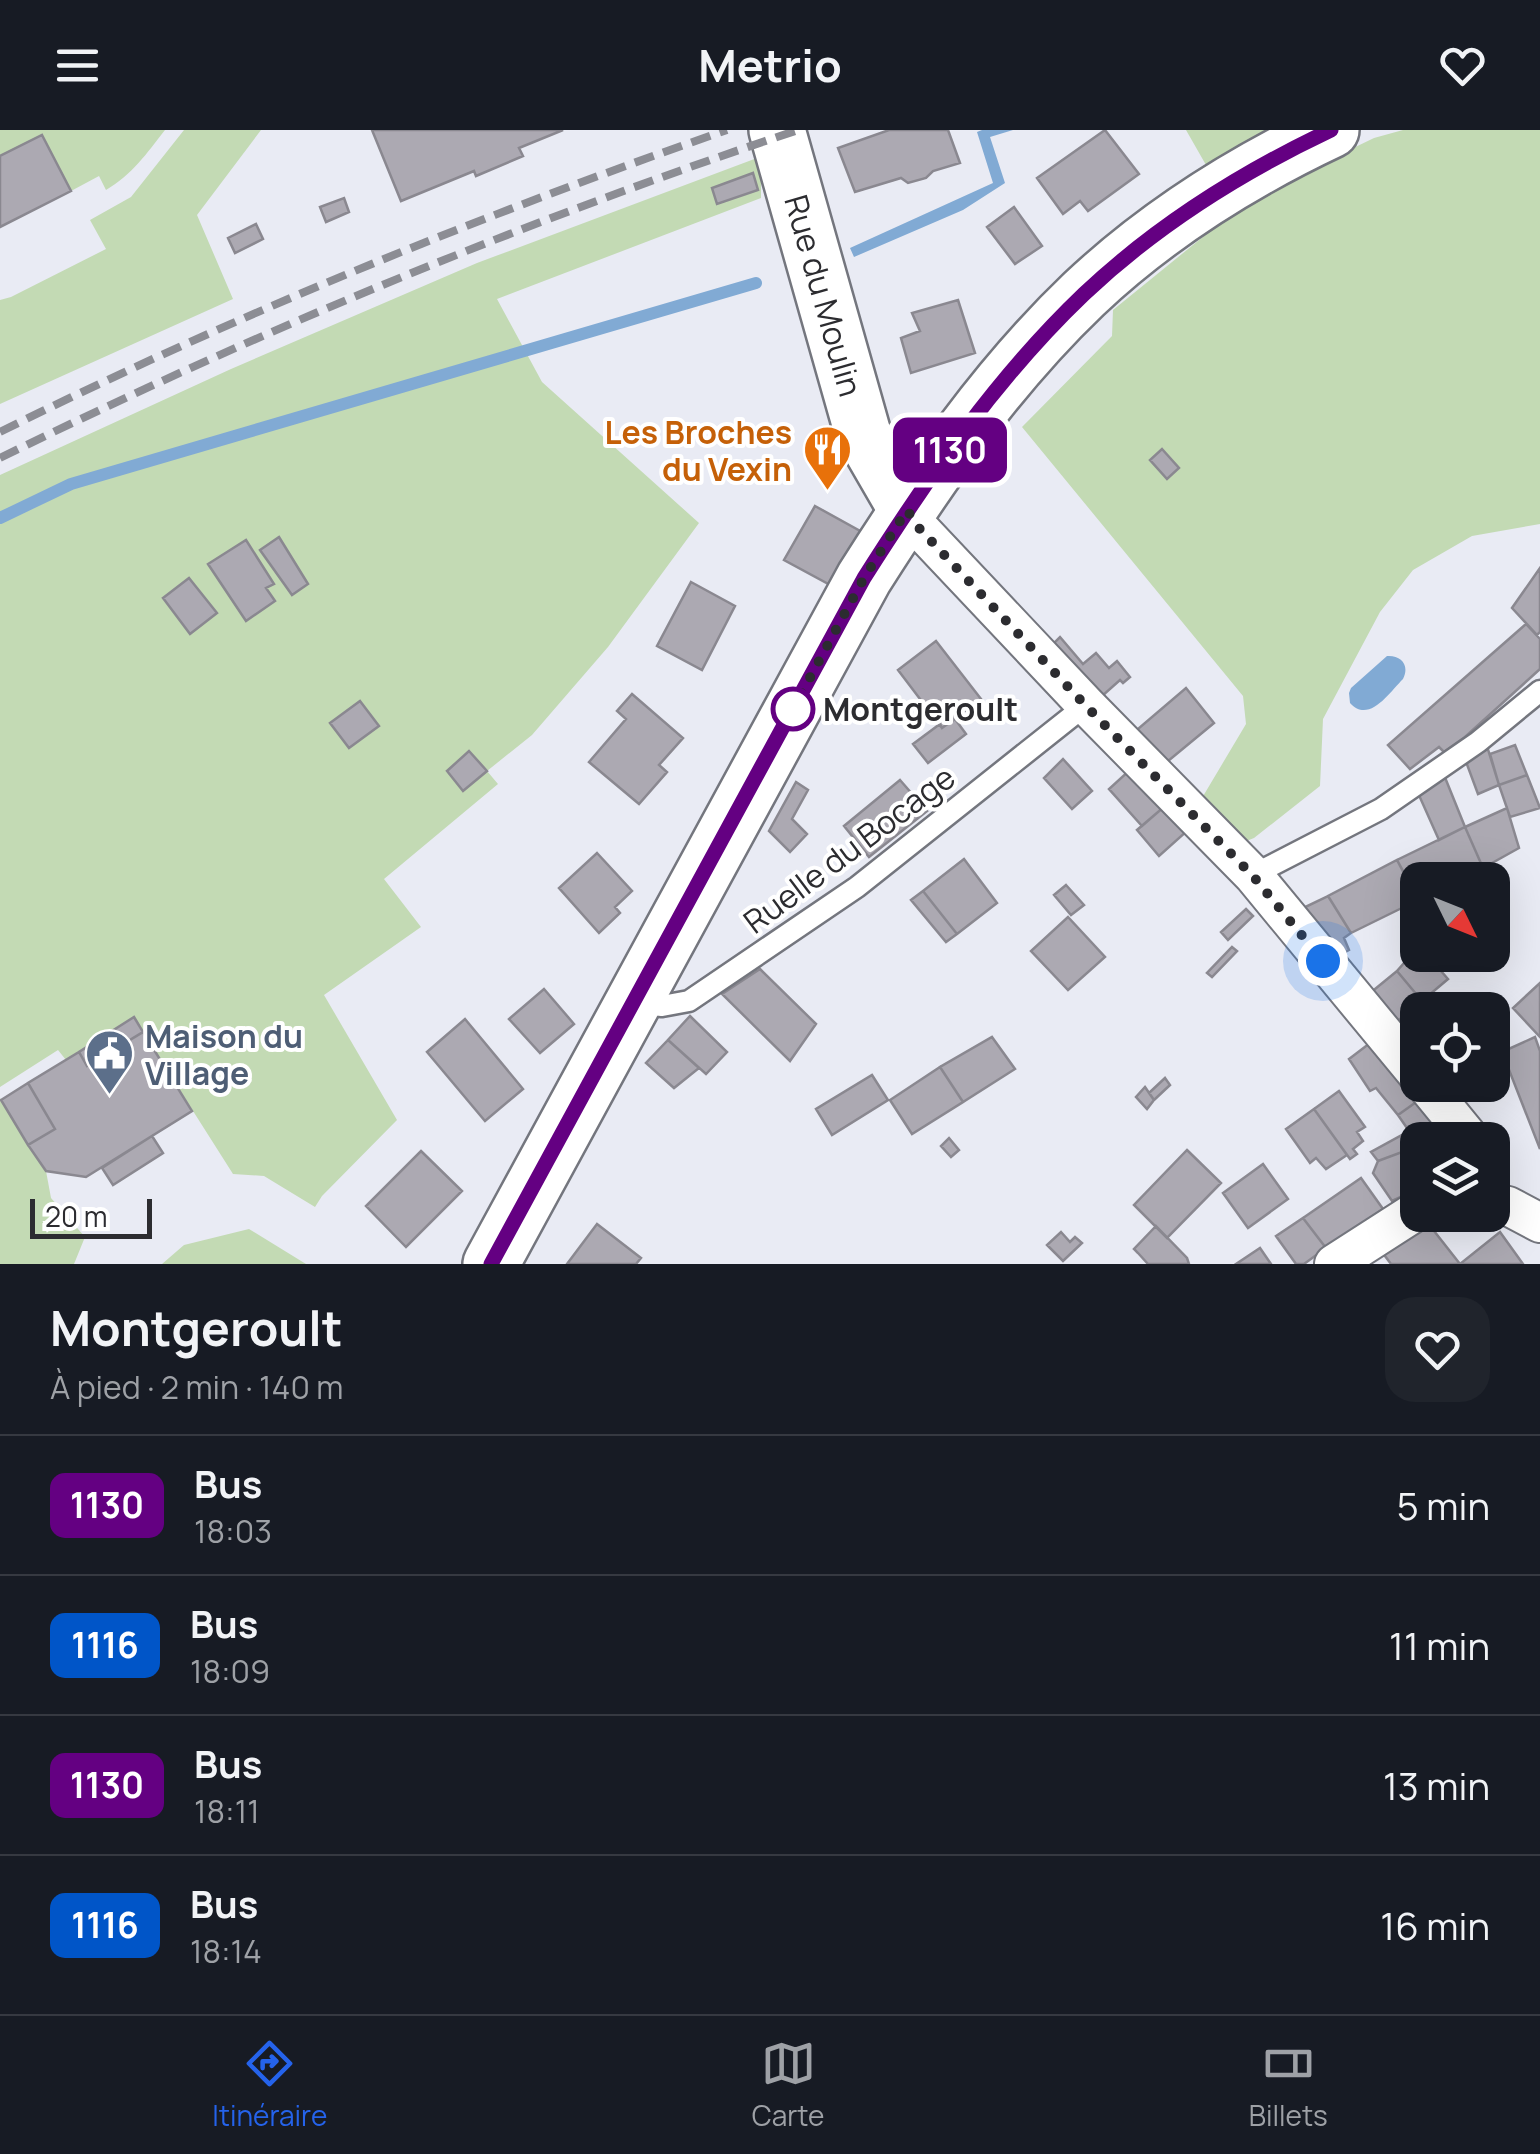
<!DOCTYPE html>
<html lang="fr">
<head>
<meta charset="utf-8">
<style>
  :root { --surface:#171b24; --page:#20242c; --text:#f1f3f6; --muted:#9ea1a6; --line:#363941; --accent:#2563eb }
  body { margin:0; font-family:Manrope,sans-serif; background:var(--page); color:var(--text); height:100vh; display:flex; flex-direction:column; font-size:38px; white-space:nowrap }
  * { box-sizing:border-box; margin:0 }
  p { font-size:32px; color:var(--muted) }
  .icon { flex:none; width:55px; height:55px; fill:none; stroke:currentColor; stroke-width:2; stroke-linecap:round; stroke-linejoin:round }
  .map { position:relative; height:1134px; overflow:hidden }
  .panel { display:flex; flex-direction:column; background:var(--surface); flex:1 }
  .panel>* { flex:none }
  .badge { padding:0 20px; border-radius:15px; font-size:35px; line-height:65px }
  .needle { width:65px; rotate:133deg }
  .controls { position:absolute; left:1400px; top:732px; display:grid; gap:20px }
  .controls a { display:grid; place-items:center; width:110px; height:110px; border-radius:20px; background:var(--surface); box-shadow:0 10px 40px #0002; font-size:50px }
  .scale { position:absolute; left:30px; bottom:25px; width:122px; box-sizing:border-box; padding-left:10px; border:5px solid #2c2c30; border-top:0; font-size:28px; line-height:35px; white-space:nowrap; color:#2c2c30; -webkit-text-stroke:8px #fff; paint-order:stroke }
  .you { position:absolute; width:50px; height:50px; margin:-25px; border:8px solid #fff; border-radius:50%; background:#1a73e8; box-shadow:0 0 0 15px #1a73e833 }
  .map>.badge { position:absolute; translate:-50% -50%; box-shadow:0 0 0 5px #fff }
  .round { display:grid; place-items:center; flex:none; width:105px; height:105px; border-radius:30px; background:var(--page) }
  .headline { display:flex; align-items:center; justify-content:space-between; height:170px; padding:0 50px }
  h1 { font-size:48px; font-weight:700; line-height:75px }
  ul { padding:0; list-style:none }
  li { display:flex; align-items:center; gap:30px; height:140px; padding:0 50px; border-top:2px solid var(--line) }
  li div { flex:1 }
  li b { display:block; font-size:38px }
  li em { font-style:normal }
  li .badge { min-width:110px; font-weight:700; text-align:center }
  header { display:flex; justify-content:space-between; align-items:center; height:130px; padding:0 50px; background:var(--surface); font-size:45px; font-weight:700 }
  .dock { display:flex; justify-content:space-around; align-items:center; height:140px; border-top:2px solid var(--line); background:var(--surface); font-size:28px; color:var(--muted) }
  .dock a { display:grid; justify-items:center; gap:5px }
  .dock .selected { color:var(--accent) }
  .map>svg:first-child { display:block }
  .green { fill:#c3dab4 }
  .water { fill:#81aad4 }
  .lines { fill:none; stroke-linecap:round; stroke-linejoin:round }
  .stream { stroke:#81aad4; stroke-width:12 }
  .building { fill:#aca9b2; stroke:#8a8890; stroke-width:2.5 }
  .lane-casing { stroke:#74767e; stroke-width:25 }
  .street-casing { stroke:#74767e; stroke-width:42 }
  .secondary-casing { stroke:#74767e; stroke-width:60 }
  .lane { stroke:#fff; stroke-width:20 }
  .street { stroke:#fff; stroke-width:38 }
  .secondary { stroke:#fff; stroke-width:55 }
  .rail { stroke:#8c8d94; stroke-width:8; stroke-dasharray:20 10; stroke-linecap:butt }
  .line-casing { stroke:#fff; stroke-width:22 }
  .line { stroke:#640082; stroke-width:15 }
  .walk { stroke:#2c2c30; stroke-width:10; stroke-dasharray:0 18 }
  .stop-dot { fill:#fff; stroke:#640082; stroke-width:5 }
  .labels { text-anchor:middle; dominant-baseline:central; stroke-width:8; stroke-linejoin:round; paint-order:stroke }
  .street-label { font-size:32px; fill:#2c2c30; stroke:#fff }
  .food-label { font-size:32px; font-weight:bold; fill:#c56008; stroke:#fff; text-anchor:end }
  .stop-label { font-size:32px; font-weight:bold; fill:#2c2c30; stroke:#fff; text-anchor:start }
  .service-label { font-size:32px; font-weight:bold; fill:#4e5e75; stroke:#fff; text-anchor:start }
</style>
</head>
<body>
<header><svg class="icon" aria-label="menu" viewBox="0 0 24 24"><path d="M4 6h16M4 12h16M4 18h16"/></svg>Metrio<svg class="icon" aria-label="heart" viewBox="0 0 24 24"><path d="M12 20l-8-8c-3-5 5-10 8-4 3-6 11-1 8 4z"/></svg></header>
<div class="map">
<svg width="1540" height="1134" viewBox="0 0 1540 1134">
  <rect width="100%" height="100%" fill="#e9ebf4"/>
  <path class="green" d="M 0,0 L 165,0 C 147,23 132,45 106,60 L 99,46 L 71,61 L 42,5 L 0,26 Z
    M 184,0 L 261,0 L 197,85 L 233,169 L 0,274 L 0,170 L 11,167 L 106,119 L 90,90 L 131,67 Z
    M 1186,0 L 1271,0 L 1206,35 Z
    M 1403,0 L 1540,0 L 1540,394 L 1472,406 L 1413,440 L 1380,482 L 1323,589 L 1320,656 L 1254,708 L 1239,714 L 1199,673 L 1246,594 L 1243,566 L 1022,297 L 1112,206 L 1113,180 L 1252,67 L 1374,8 Z
    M 757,28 L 761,43 L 761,68 L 497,169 L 542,252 L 699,393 L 608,517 L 532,605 L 487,641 L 498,654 L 384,749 L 421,797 L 324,865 L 397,990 L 322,1066 L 315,1077 L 264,1046 L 233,1044 L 134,888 L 66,930 L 58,920 L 0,957 L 0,345 L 231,239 L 477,133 Z
    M 0,968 L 46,1041 L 51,1068 L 85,1107 L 74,1134 L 0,1134 Z
    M 249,1099 L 306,1134 L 162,1134 L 184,1115 Z"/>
  <path class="water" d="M 982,0 L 1013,0 L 990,7 L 1005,53 L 963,80 L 854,127 L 850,118 L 993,53 L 977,2 Z
    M 1387,526 C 1401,525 1410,535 1403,549 C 1389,563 1369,594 1350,573 L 1349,563 L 1351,558 Z"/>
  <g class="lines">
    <path class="stream" d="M 0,388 L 71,354 L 756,153"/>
  </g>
  <path class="building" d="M 372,0 L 563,0 L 519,18 L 523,26 L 476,46 L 474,41 L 401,71 Z
    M 889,0 L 948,0 L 960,33 L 933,41 L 926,48 L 908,53 L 901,48 L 855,62 L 838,18 Z
    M 1105,0 L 1139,44 L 1088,81 L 1080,71 L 1063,84 L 1037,48 Z
    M 42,5 L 71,61 L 0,97 L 0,26 Z
    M 753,43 L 758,60 L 717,74 L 712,58 Z
    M 344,68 L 349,82 L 326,92 L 320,77 Z
    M 1014,77 L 1042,116 L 1015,134 L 987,97 Z
    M 256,94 L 263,109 L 235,123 L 228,108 Z
    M 958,170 L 975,223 L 911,243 L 901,208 L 920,201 L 912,183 Z
    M 1162,319 L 1179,338 L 1167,349 L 1150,330 Z
    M 815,376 L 862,402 L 834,457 L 784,430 Z
    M 279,407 L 308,454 L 292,465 L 260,420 Z
    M 246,410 L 274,454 L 266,458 L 275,471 L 246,491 L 208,434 Z
    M 1540,438 L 1540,502 L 1537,505 L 1512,478 Z
    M 189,448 L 217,483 L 190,504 L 163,468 Z
    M 691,452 L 735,476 L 702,540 L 657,516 Z
    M 1526,494 L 1540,509 L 1540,539 L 1465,607 L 1444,622 L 1439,617 L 1410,639 L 1388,615 Z
    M 1060,507 L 1083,534 L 1096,523 L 1109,538 L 1117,531 L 1130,547 L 1123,553 L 1120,550 L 1101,567 L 1054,513 Z
    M 936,511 L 981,569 L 942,598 L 898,540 Z
    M 1186,558 L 1214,593 L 1162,636 L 1132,604 Z
    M 632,564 L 683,608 L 659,635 L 667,642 L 639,674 L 589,632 L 626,589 L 617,581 Z
    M 360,571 L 379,596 L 349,618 L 330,593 Z
    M 955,589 L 966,604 L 928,633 L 913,614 L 940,594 L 942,598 Z
    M 1486,613 L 1499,655 L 1478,664 L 1465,629 Z
    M 1515,615 L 1527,645 L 1499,655 L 1490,624 Z
    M 469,621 L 487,641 L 463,661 L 447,641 Z
    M 1063,629 L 1092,661 L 1072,679 L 1044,648 Z
    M 1132,638 L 1165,676 L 1142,696 L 1109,659 Z
    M 1444,645 L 1465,697 L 1439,710 L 1418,663 Z
    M 1527,645 L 1540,678 L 1510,687 L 1499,655 Z
    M 900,650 L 927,681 L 869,727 L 844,696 Z
    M 796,652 L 808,660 L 792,689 L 807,704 L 790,722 L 769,701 Z
    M 1165,676 L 1187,701 L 1159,726 L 1137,700 Z
    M 1507,678 L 1519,718 L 1483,738 L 1465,697 Z
    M 1465,697 L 1483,738 L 1461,750 L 1418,750 L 1418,768 L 1397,730 Z
    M 597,723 L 632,761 L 615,777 L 620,783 L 599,803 L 559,758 Z
    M 964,729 L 997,773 L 957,804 L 923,761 Z
    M 1397,730 L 1418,770 L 1351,803 L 1328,766 Z
    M 1066,755 L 1084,775 L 1071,785 L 1054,765 Z
    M 923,761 L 957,804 L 946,812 L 911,770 Z
    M 1328,766 L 1351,803 L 1344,808 L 1349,820 L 1336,827 L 1299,780 Z
    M 1246,779 L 1253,786 L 1228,810 L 1221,802 Z
    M 1068,787 L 1105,827 L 1068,860 L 1031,821 Z
    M 1232,817 L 1237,821 L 1212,847 L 1207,843 Z
    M 1412,817 L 1418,818 L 1418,825 L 1427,825 L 1448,849 L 1422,871 L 1397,841 L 1404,833 L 1404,825 Z
    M 760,839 L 816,894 L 790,931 L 722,864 Z
    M 1397,841 L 1422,871 L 1394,894 L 1369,864 Z
    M 1540,853 L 1540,907 L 1513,878 Z
    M 544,859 L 574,894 L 540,923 L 509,889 Z
    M 690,886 L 727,922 L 706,944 L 668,910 Z
    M 134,887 L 143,902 L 87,936 L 79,922 Z
    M 465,889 L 523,959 L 485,991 L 427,922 Z
    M 143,902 L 192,981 L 86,1047 L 46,1041 L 28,1015 L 55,999 L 28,953 L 79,922 L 87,936 Z
    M 992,907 L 1015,939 L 963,972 L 940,937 Z
    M 1535,907 L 1540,921 L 1540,1019 L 1502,922 Z
    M 668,910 L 699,938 L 674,958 L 646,933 Z
    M 1374,910 L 1419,970 L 1398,985 L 1376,958 L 1370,961 L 1349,929 Z
    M 940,937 L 963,972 L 912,1004 L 890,970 Z
    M 872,945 L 888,970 L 832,1005 L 816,979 Z
    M 1165,948 L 1170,955 L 1154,970 L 1149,963 Z
    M 28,953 L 55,999 L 28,1015 L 1,970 Z
    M 1145,957 L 1154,970 L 1147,979 L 1136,967 Z
    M 1339,961 L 1365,997 L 1357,1002 L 1363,1011 L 1353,1019 L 1357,1024 L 1350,1029 L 1314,979 Z
    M 1419,970 L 1446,1010 L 1418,1010 L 1418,1026 L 1408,1031 L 1402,1022 L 1378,1031 L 1371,1022 L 1409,1001 L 1398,985 Z
    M 1314,979 L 1347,1025 L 1326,1039 L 1316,1028 L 1310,1033 L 1286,999 Z
    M 152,1006 L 163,1023 L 113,1055 L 102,1038 Z
    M 949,1008 L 959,1020 L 951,1027 L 941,1016 Z
    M 1187,1020 L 1221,1053 L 1167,1108 L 1134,1075 Z
    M 421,1021 L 462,1061 L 406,1117 L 366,1076 Z
    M 1402,1022 L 1408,1031 L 1418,1026 L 1418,1059 L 1392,1071 L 1373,1043 L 1378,1031 Z
    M 1263,1034 L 1288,1069 L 1248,1098 L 1223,1063 Z
    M 1361,1048 L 1383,1079 L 1326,1118 L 1303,1088 Z
    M 1303,1088 L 1326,1118 L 1304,1134 L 1296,1134 L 1276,1106 Z
    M 1427,1092 L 1460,1134 L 1391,1134 L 1382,1122 Z
    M 597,1094 L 641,1128 L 636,1134 L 567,1134 Z
    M 1156,1096 L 1187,1128 L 1189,1134 L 1148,1134 L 1138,1123 L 1134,1119 Z
    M 1061,1102 L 1070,1112 L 1075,1107 L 1082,1113 L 1063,1131 L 1047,1115 Z
    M 1500,1102 L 1523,1134 L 1460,1134 Z
    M 1260,1118 L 1271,1134 L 1236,1134 Z"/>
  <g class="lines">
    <defs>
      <path id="lane" d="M 1253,745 L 1381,679 L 1478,612 L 1540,561
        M 637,873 L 662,876 L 689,871 L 857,757 L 1086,575"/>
      <path id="street" d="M 907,380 L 919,398 L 1086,575 L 1253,745 L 1418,945
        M 1426,955 L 1471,1010
        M 1492,1072 L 1508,1076 L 1540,1093
        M 1334,1134 L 1418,1080"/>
      <g id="secondary">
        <path id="s1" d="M 777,0 L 863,304 L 907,380"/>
        <path d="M 491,1134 L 864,448 C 928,347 997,247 1084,164 C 1156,96 1242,42 1331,0"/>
      </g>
    </defs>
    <use href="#lane" class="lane-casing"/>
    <use href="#street" class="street-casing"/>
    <use href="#secondary" class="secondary-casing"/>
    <use href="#lane" class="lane"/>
    <use href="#street" class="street"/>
    <use href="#secondary" class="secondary"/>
    <path class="rail" d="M 0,302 C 235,185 479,86 727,0
      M 0,328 C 258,201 525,91 798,0"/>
  </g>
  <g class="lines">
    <defs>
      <path id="line" d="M 491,1134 L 864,448 C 928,347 997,247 1084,164 C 1156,96 1242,42 1331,0"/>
    </defs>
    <use href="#line" class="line-casing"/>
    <use href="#line" class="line"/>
    <path class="walk" d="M 793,579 L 864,448 L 907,380 L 919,398 L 1086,576 L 1253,746 L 1323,831"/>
  </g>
  <defs>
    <symbol id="restaurant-pin" viewBox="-11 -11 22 30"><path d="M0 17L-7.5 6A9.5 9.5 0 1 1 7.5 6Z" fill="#e8710a" stroke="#fff"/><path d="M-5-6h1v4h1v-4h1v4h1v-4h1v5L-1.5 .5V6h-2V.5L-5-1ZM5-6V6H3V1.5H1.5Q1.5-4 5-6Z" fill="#fff"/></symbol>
    <symbol id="civic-pin" viewBox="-11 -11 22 30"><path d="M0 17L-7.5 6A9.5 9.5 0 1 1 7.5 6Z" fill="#5c6f8a" stroke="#fff"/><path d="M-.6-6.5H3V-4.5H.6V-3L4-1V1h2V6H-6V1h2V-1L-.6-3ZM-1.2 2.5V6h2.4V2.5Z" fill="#fff"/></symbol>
  </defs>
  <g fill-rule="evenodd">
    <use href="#restaurant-pin" x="800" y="292" width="55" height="75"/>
    <use href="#civic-pin" x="82" y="896" width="55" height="75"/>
  </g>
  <circle class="stop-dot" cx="793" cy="579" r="20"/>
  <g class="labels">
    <g class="street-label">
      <text stroke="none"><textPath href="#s1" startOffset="172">Rue du Moulin</textPath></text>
      <text transform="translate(849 719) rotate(-37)">Ruelle du Bocage</text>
    </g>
    <g class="food-label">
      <text x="792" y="302">Les Broches<tspan x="792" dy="37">du Vexin</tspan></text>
    </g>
    <g class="stop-label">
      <text x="823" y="579">Montgeroult</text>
    </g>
    <g class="service-label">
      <text x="145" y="906">Maison du<tspan x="145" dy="37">Village</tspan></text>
    </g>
  </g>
</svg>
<div class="controls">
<a><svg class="needle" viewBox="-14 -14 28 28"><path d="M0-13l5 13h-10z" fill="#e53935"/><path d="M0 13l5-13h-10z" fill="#9ea1a6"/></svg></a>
<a><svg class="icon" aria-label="locate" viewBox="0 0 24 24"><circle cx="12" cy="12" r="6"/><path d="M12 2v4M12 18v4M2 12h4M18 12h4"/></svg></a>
<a><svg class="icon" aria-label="layers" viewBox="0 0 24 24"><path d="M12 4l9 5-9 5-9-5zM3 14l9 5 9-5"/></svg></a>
</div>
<div class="scale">20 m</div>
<div class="you" style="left:1323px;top:831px"></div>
<b class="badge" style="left:950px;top:320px;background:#640082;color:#fff">1130</b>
</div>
<section class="panel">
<div class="headline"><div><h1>Montgeroult</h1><p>À pied · 2 min · 140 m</p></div><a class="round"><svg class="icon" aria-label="heart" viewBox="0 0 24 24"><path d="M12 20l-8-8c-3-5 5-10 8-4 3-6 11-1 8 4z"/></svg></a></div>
<ul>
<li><span class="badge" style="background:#640082;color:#fff">1130</span><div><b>Bus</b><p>18:03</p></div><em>5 min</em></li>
<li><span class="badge" style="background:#0055c8;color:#fff">1116</span><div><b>Bus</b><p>18:09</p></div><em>11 min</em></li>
<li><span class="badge" style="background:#640082;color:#fff">1130</span><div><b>Bus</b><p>18:11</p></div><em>13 min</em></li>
<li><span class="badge" style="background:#0055c8;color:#fff">1116</span><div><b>Bus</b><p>18:14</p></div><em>16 min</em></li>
</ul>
</section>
<nav class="dock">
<a class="selected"><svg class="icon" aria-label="directions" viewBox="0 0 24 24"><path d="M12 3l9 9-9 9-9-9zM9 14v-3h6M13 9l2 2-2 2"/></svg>Itinéraire</a>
<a><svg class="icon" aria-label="map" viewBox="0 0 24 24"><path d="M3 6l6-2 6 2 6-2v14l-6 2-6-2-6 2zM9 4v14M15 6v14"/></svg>Carte</a>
<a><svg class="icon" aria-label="tickets" viewBox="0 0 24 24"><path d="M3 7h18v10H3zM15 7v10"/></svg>Billets</a>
</nav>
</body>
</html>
